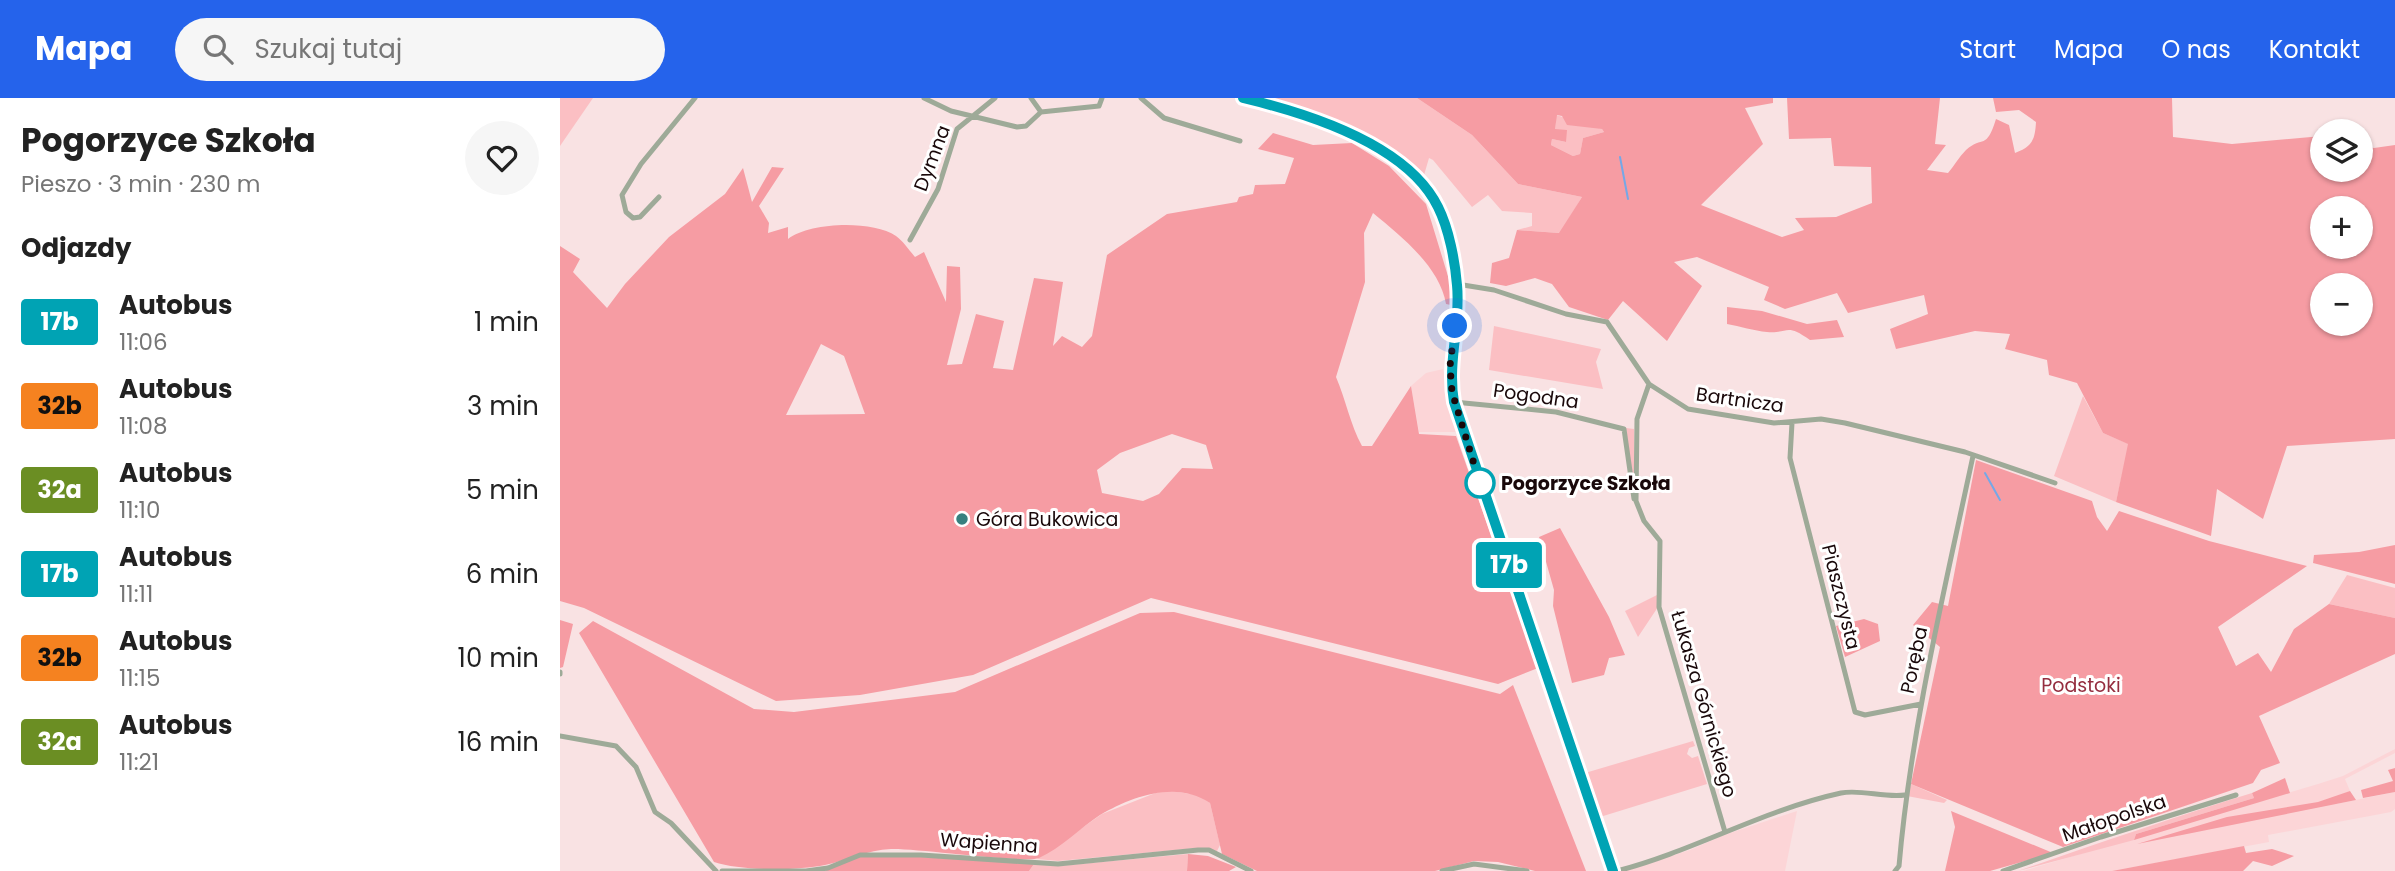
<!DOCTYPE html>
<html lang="pl">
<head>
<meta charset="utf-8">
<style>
  :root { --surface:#fff; --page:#f6f6f6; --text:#222; --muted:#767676; --accent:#2563eb }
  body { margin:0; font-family:Poppins,sans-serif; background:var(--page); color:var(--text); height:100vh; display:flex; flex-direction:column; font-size:26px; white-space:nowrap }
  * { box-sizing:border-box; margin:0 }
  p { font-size:23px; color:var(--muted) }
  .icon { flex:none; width:38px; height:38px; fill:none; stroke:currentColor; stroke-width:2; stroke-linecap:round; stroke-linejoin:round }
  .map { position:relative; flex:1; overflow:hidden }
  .panel { display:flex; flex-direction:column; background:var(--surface); width:560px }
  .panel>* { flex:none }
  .badge { padding:0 14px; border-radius:5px; font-size:24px; line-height:46px }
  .tools { position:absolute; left:1750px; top:21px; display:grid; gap:14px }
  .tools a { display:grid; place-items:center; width:63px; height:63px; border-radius:50%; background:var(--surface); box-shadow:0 2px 5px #0004; font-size:35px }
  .you { position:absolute; width:35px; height:35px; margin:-18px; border:5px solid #fff; border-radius:50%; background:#1a73e8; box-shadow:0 0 0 10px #1a73e833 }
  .map>.badge { position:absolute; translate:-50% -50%; box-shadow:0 0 0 4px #fff }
  h2 { padding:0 21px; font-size:26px; line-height:63px }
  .round { display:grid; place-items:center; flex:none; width:74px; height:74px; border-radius:37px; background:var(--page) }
  .headline { display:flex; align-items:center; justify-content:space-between; height:119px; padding:0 21px }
  h1 { font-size:33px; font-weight:700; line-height:52px }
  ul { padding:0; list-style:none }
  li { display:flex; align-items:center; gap:21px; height:84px; padding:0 21px }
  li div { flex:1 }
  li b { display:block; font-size:26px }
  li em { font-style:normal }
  li .badge { min-width:77px; font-weight:700; text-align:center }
  header { display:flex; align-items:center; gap:42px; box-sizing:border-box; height:98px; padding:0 35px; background:var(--accent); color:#fff }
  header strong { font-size:33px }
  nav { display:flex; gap:38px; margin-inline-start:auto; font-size:24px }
  .search { width:490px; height:63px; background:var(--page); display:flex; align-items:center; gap:18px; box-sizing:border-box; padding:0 24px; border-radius:38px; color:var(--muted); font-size:26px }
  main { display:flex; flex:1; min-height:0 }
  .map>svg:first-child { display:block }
  .built { fill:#fcd5d7 }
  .green { fill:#fbbfc3 }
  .forest { fill:#f69ca3; fill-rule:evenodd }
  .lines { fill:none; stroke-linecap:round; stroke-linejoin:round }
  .stream { stroke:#75a8e7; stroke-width:2 }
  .minor { stroke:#9eaa98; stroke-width:5 }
  .line-casing { stroke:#fff; stroke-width:16 }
  .line { stroke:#00a3b4; stroke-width:10 }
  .walk { stroke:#19080a; stroke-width:7; stroke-dasharray:0 12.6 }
  .stop-dot { fill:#fff; stroke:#00a3b4; stroke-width:3.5 }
  .poi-dot { fill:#37807f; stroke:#fff; stroke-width:2.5 }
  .labels { text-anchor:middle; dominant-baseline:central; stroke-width:6; stroke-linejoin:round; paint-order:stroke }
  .street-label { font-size:19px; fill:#19080a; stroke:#fff }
  .stop-label { font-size:19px; font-weight:bold; fill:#19080a; stroke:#fff; text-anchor:start }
  .poi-label { font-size:19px; fill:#19080a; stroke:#fff; text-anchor:start }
  .park-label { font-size:19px; fill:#952d3f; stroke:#fff }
</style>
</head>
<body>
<header>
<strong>Mapa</strong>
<div class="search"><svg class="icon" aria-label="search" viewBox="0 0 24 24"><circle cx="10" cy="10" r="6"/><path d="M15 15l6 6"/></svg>Szukaj tutaj</div>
<nav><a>Start</a><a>Mapa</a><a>O nas</a><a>Kontakt</a></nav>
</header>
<main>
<section class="panel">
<div class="headline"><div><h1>Pogorzyce Szkoła</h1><p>Pieszo · 3 min · 230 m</p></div><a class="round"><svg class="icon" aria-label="heart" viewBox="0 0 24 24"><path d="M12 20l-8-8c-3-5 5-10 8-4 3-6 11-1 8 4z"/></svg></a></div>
<h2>Odjazdy</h2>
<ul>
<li><span class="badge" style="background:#00a3b4;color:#fff">17b</span><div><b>Autobus</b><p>11:06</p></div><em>1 min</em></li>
<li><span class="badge" style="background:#f58220;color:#111">32b</span><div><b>Autobus</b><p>11:08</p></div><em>3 min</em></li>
<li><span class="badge" style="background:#6b8e23;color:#fff">32a</span><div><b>Autobus</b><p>11:10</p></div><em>5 min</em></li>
<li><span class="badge" style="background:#00a3b4;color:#fff">17b</span><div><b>Autobus</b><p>11:11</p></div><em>6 min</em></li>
<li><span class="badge" style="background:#f58220;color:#111">32b</span><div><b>Autobus</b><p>11:15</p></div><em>10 min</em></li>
<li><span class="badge" style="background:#6b8e23;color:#fff">32a</span><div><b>Autobus</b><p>11:21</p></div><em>16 min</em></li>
</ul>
</section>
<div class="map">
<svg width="1835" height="773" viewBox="0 0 1835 773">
  <rect width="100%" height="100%" fill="#f9e2e3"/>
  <path class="built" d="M 883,271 L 898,334 L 859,334 L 851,288 L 866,275 Z
    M 1835,651 L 1835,655 L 1785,681 L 1790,693 L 1773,701 L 1776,706 L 1835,694 L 1835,711 L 1831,714 L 1708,737 L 1709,744 L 1552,773 L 1463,773 L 1758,686 L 1783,678 Z
    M 1237,713 L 1225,773 L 1063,773 L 1130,752 L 1164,737 Z"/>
  <path class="green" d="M 0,0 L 33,0 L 0,48 Z
    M 694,0 L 857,0 L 912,37 L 958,86 L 1022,99 L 1000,135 L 957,132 L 972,128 L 972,115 L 942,113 L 928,97 L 912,109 L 873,62 L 869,60 L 862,84 L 804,39 L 754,16 Z
    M 996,17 L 1042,31 L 1044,34 L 1023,40 L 1020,56 L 1013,58 L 991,47 L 992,41 L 1006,44 L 995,31 Z
    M 934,228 L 1041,251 L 1036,264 L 1043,291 L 929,272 Z
    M 1523,298 L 1543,335 L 1569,346 L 1556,404 L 1494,378 Z
    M 1066,330 L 1074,331 L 1074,397 Z
    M 1787,477 L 1835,490 L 1835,520 L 1769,506 Z
    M 1097,497 L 1098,509 L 1078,539 L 1065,513 Z
    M 1133,643 L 1135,648 L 1129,650 L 1127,656 L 1132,660 L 1138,658 L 1147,686 L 1040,719 L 1025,675 Z
    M 1351,686 L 1387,702 L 1384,705 L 1347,698 Z
    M 603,692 L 639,697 L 650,705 L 660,747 L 657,753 L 637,750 L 498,763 L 477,761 L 542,716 Z
    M 1692,695 L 1694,700 L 1576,736 L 1574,742 L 1458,773 C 1536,746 1612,720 1692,695 Z
    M 628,756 L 627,773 L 469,773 L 474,766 L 498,768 Z"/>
  <path class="forest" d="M 857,0 L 1213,0 L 1213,5 L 1185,10 L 1203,46 L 1141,107 L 1222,139 L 1244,132 L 1235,120 L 1276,119 L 1312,105 L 1311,69 L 1274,68 L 1271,40 L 1229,41 L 1227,0 L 1380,0 L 1375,46 L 1386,47 L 1367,72 L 1388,75 C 1394,68 1399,59 1406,52 C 1423,37 1426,53 1436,21 L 1449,27 L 1455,55 C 1472,49 1475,42 1476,24 L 1459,12 L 1436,14 L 1433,0 L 1612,0 L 1613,39 L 1672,46 L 1762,38 L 1762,72 L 1801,72 L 1801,47 L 1814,50 L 1835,47 L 1835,341 L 1727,348 L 1703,421 L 1657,391 L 1651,438 L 1556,404 L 1568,346 L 1543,335 L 1517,285 L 1489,277 L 1487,262 L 1445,251 L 1450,236 L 1415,233 L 1336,251 L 1330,231 L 1368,216 L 1364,197 L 1288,215 L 1277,195 L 1225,211 L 1204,202 L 1209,189 L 1137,159 L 1114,164 L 1142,188 L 1107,243 L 1063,203 L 1048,222 L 1009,209 L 992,186 L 975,180 L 946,188 L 930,185 L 932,165 L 949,160 L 957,132 L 999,135 L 1022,99 L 958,86 L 912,37 ZM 997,17 L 1002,18 L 1007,27 L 1042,31 L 1044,34 L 1023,40 L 1020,56 L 1013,58 L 991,47 L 992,41 L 1006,44 L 1007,32 L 995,31 ZM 1762,110 L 1801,110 L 1801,149 L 1762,149 ZM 1762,187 L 1801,187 L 1801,226 L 1762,226 Z
    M 713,35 L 753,47 L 792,45 L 829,68 L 866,106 L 891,188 L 891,207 L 886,206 C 880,169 841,138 813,115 L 804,135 L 805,184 L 776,279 C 786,302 790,326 802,348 L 812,348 L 851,288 L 859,336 L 896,338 L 978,570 L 938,586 L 591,500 L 413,577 L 300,597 L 216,603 L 24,510 L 0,503 L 0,148 L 20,161 L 13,174 L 47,210 L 65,186 L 109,139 L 165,96 L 183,70 L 192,104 L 212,69 L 224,70 L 199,108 L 209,125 L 208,135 L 228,129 L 228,141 C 250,124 312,122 336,138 C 343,143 349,152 355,159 L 364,154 L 386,204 L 387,168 L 400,169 L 401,211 L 387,267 L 402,266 L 416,216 L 444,223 L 433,270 L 453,272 L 474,180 L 503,184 L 493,248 L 502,238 L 522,249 L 532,238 L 547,157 L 607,116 L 677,104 L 679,99 L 693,96 L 695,87 L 725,86 L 734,60 L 698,51 ZM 261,246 L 284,258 L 305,316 L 226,317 ZM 612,336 L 646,347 L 653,371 L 622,370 L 599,396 L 583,403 L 542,395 L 537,372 L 560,355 Z
    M 1167,209 L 1202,213 L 1247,226 L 1277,222 L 1284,239 L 1250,242 C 1225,224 1229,236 1207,234 C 1194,233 1180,228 1167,226 Z
    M 1416,362 L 1532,403 L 1537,419 L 1547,433 L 1559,413 L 1649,443 L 1747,468 L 1658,529 L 1676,568 L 1698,555 L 1711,574 L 1734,531 L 1769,506 L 1835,520 L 1835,556 L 1699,618 L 1720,665 L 1701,672 L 1693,685 L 1503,749 L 1351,686 L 1380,549 L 1353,527 L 1372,504 L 1388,508 Z
    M 1000,430 L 1049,519 L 1065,557 L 1049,560 L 1044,577 L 1012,585 L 993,508 L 994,492 L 979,439 Z
    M 1835,447 L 1835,486 L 1753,465 L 1754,457 L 1799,454 Z
    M 614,514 L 940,596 L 953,587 L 1026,773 L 975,773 L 938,764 L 914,763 L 875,773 L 697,773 L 662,756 L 650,705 C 617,682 572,698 540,717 C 520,730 501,750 479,760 C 466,766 357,750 331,751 C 307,752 288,762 265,767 C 235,773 182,773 154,764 L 19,535 L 33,523 L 194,611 L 234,614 L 395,594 L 580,515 Z
    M 1304,521 L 1318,526 L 1320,543 L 1285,559 L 1276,528 Z
    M 0,522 L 13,526 L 3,569 L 0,570 Z
    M 1835,670 L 1835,694 L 1803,700 L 1801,692 L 1833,683 L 1828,672 Z
    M 1725,680 L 1730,695 L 1574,742 L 1576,736 L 1694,700 L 1692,695 Z
    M 1790,693 L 1796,702 L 1577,746 L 1667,719 L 1758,704 Z
    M 1391,713 L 1493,755 L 1430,773 L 1385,773 L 1395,729 Z
    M 1684,748 L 1686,755 L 1712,751 L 1734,758 L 1712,768 L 1693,763 L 1683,773 L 1552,773 Z
    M 628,756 L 648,758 L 676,769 L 669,773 L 627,773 Z
    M 331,757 L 474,766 L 469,773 L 264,773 L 299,759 Z"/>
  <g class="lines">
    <path class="stream" d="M 1060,59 L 1068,101
      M 1425,375 L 1440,402"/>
    <path class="minor" d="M 364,0 L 391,13 L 457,29 L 466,28 L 481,14
      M 471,0 L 481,14
      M 581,0 L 604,20 L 680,43
      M 683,0 C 746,16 846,46 878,109 C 889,131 895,163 897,187 C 901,226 887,264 894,304 L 1053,773
      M 481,14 L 539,8 L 542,0
      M 99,99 L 80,119 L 73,120 L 66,114 L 62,97 L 81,66 L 135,0
      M 350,142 L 378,91 L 397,31 L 435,0
      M 897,186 L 934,192 L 1006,216 L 1047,224 L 1089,286 L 1128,311 L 1214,325 L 1261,321 L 1285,325 L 1405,354 L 1495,385
      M 1089,286 L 1077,321 L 1076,403 L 1084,423 L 1100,443 L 1099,509 L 1165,734
      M 894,304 L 996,314 L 1064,331 L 1074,401
      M 1232,325 L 1230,360 L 1295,614 L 1305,617 L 1361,606
      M 0,576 L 0,574
      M 0,638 L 56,648 L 76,669 L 95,714 L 111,725 L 156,773
      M 162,773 L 246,773 L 268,770 L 300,757 L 361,757 L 498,766 L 638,752 L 649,752 L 691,773
      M 882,773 L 914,766 L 967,773
      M 1057,773 C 1134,753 1203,712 1281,695 C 1301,691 1324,700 1345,697
      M 1335,773 L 1339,768 C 1351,630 1384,494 1413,358
      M 1443,773 L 1541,739 L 1676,697"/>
  </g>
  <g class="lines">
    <defs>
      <path id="line" d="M 683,0 C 746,15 847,46 878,109 C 889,131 895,163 897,187 C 901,226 887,264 894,304 L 1053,773"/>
    </defs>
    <use href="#line" class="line-casing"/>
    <use href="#line" class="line"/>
    <path class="walk" d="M 895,228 L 890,268 L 892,294 L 922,392 L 920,385"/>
  </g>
  <circle class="stop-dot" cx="920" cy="385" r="14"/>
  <circle class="poi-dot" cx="402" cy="421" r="7"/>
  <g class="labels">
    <g class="street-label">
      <text transform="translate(372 60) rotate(-69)">Dymna</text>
      <text transform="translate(976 298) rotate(8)">Pogodna</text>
      <text transform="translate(1180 302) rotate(8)">Bartnicza</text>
      <text transform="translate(1281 499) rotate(76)">Piaszczysta</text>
      <text transform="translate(1354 562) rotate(-78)">Poręba</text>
      <text transform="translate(1144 606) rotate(74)">Łukasza Górnickiego</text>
      <text transform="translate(1554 720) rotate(-19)">Małopolska</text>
      <text transform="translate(429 745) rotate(4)">Wapienna</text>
    </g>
    <g class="stop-label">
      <text x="941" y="385">Pogorzyce Szkoła</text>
    </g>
    <g class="poi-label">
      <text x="416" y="421">Góra Bukowica</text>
    </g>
    <g class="park-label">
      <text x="1521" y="587">Podstoki</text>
    </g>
  </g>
</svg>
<div class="tools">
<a><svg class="icon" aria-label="layers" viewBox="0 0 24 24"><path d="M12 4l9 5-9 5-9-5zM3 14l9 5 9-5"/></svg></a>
<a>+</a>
<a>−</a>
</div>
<div class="you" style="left:895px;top:228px"></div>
<b class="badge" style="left:949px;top:467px;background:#00a3b4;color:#fff">17b</b>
</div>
</main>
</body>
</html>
